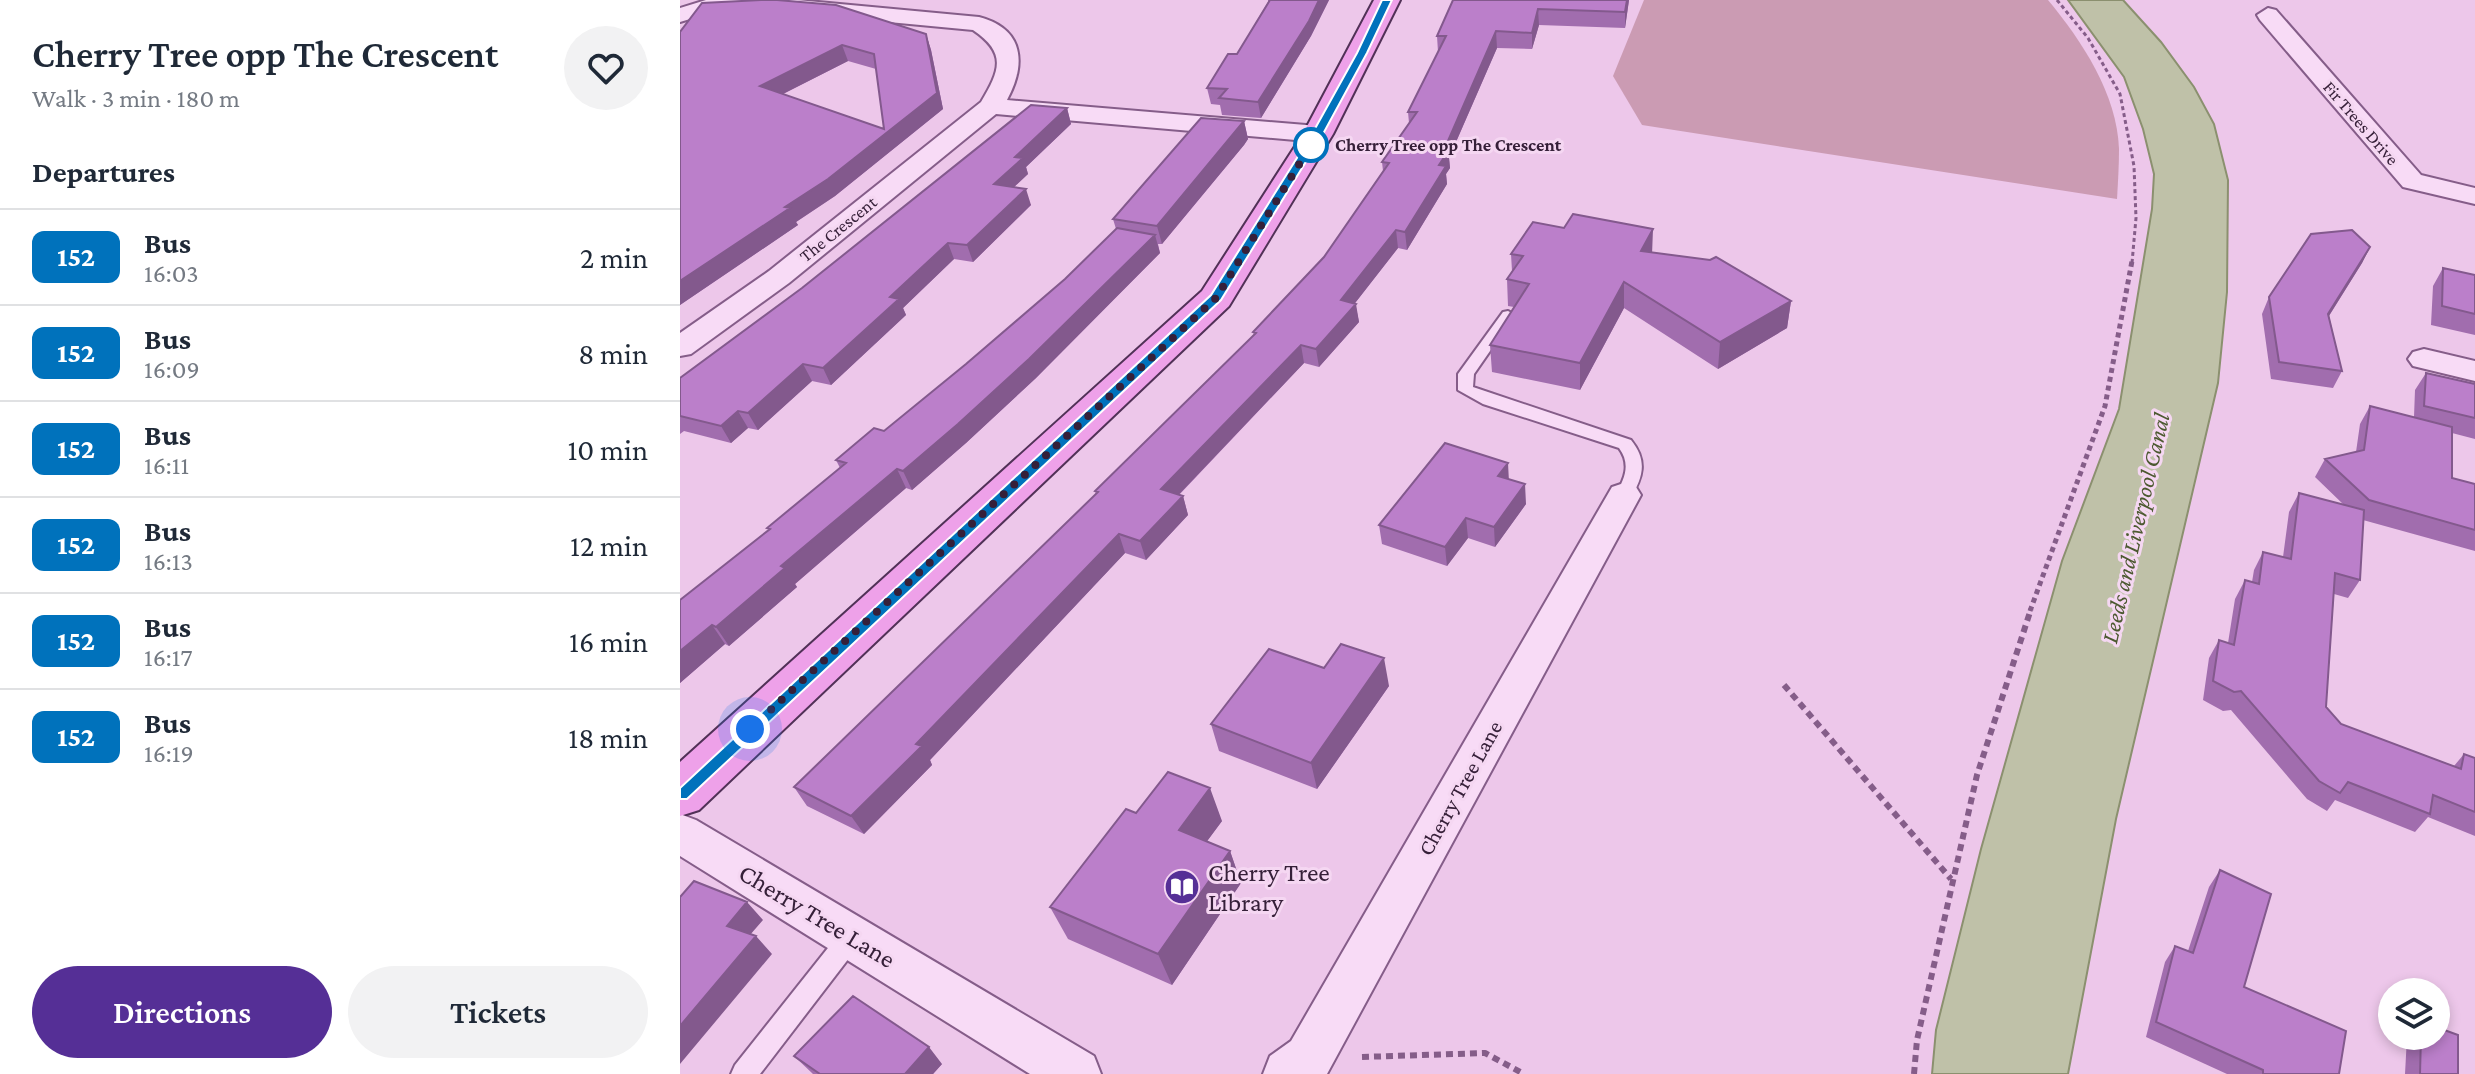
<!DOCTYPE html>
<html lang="en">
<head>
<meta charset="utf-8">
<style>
  :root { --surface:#fff; --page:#f2f2f3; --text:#1f2937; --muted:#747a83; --line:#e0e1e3; --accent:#552f96 }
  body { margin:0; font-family:"Crimson Pro",serif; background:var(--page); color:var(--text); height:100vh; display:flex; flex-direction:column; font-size:30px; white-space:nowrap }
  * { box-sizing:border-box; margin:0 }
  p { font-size:26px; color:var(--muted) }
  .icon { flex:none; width:44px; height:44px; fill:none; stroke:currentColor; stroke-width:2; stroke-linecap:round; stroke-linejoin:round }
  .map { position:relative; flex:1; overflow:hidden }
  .panel { display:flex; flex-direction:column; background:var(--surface); width:680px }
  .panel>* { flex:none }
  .badge { padding:0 16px; border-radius:12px; font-size:28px; line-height:52px }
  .fabs { position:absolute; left:1698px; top:978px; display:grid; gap:16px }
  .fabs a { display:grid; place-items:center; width:72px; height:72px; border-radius:50%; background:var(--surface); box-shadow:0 4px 12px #0003; font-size:40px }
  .you { position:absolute; width:40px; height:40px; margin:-20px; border:6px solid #fff; border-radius:50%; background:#1a73e8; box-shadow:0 0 0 12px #1a73e833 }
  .map>.badge { position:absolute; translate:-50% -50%; box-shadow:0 0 0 4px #fff }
  h2 { padding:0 32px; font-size:30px; line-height:72px }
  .round { display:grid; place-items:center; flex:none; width:84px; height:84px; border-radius:42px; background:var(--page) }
  .headline { display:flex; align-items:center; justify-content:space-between; height:136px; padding:0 32px }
  h1 { font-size:38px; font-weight:600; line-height:60px }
  .button { display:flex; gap:16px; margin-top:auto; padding:16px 32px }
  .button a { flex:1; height:92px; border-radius:48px; background:var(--accent); color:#fff; font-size:32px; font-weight:600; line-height:92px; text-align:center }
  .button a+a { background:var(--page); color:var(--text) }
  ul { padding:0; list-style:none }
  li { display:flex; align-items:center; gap:24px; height:96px; padding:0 32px; border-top:2px solid var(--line) }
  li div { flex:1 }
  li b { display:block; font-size:30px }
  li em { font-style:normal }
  li .badge { min-width:88px; font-weight:700; text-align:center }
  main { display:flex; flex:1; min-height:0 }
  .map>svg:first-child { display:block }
  .green { fill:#cb9bb3 }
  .water { fill:#bfc1a8; stroke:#8b906f; stroke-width:2 }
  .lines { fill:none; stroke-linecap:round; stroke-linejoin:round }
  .lane-casing { stroke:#855d89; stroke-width:4 }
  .street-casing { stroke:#855d89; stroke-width:4 }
  .primary-casing { stroke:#513157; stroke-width:4 }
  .path-far2 { stroke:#855d89; stroke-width:3; stroke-dasharray:4 3; stroke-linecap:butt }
  .path-far1 { stroke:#855d89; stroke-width:5; stroke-dasharray:5 4; stroke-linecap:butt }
  .path { stroke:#855d89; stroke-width:6; stroke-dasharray:7 5; stroke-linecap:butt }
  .lane { fill:#f8dbf6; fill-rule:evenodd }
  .street { fill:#f8dbf6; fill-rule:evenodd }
  .primary { fill:#eea1e9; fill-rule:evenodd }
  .wall { fill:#a16dae; fill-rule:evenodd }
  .shaded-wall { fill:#83598d }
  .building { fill:#bb7fca; stroke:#83598d; stroke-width:2; fill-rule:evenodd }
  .line { fill:#0072bc; stroke:#fff; stroke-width:2 }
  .walk { stroke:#362039; stroke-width:8; stroke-dasharray:0 14.4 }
  .stop-dot { fill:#fff; stroke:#0072bc; stroke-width:4 }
  .labels { text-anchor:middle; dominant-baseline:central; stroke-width:6; stroke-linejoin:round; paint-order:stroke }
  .far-street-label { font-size:18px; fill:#362039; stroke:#f5d7f2 }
  .far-stop-label { font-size:18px; font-weight:bold; fill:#362039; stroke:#f5d7f2; text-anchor:start }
  .street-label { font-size:22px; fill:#362039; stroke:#f5d7f2 }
  .water-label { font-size:24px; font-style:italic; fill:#4c5930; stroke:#f5d7f2 }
  .near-poi-label { font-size:26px; fill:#362039; stroke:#f5d7f2; text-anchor:start }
  .near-street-label { font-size:26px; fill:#362039; stroke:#f5d7f2 }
</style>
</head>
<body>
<main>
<section class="panel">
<div class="headline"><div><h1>Cherry Tree opp The Crescent</h1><p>Walk · 3 min · 180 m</p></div><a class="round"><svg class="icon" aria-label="heart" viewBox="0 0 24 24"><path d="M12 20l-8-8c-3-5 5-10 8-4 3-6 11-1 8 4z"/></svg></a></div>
<h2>Departures</h2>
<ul>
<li><span class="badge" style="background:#0072bc;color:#fff">152</span><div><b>Bus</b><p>16:03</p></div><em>2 min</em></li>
<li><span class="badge" style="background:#0072bc;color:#fff">152</span><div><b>Bus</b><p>16:09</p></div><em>8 min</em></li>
<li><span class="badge" style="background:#0072bc;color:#fff">152</span><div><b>Bus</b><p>16:11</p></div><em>10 min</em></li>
<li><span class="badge" style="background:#0072bc;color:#fff">152</span><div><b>Bus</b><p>16:13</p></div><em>12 min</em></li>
<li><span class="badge" style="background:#0072bc;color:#fff">152</span><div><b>Bus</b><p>16:17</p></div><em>16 min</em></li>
<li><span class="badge" style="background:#0072bc;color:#fff">152</span><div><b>Bus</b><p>16:19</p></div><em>18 min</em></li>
</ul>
<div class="button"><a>Directions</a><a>Tickets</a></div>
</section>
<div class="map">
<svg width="1795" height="1074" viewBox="0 0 1795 1074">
  <rect width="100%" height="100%" fill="#edc7ea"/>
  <path class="green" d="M 964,0 L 1368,0 C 1402,41 1437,94 1439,149 C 1439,165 1438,182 1437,199 L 962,125 L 933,76 Z"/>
  <path class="water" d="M 1388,0 L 1443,0 L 1481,42 L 1514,87 L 1534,124 L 1548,180 L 1547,292 L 1538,383 L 1436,819 L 1388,1074 L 1252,1074 L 1256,1030 L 1301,849 L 1382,561 L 1439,409 L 1472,209 L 1474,174 L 1463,129 L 1444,77 Z"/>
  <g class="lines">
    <defs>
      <path id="lane" d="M 828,311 L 835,315 L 794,374 L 793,387 L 951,440 C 968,461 963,477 950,499 L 944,501 L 935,495 C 945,479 951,464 939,448 L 803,404 L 778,390 L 778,374 L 823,312 Z
        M 171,926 L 179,929 L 183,937 L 179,945 L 80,1074 L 51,1074 L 55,1065 L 163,929 Z"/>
      <path id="street" d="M 26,0 L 117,0 L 299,17 C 345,29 346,65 327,100 L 638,126 L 647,129 L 651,134 L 647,139 L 638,142 L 316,114 L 109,283 L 11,354 L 0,356 L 0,333 L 89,271 L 301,102 C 320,70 327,53 293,30 L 50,7 L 0,22 L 0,8 Z
        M 1588,8 L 1596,10 L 1741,175 L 1795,188 L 1795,204 L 1723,187 L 1580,20 L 1577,15 Z
        M 1744,349 L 1795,361 L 1795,381 L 1733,366 L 1728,359 L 1733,352 Z
        M 944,483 L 956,487 L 961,495 L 647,1074 L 583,1074 L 590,1056 L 611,1041 L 932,487 Z
        M 0,814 L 16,820 L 414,1056 L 421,1074 L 350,1074 L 0,856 Z"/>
      <path id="primary" d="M 694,0 L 720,0 L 653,134 L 549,306 L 19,810 L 0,816 L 0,762 L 522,291 L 623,134 Z"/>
    </defs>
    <use href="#lane" class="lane-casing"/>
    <use href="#street" class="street-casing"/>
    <use href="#primary" class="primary-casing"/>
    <path class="path-far2" d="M 1377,0 L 1408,38 L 1440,94 L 1454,166 L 1456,218 L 1452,263"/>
    <path class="path-far1" d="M 1350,611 L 1425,406 L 1452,261"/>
    <path class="path" d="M 1104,685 L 1271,879
      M 682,1057 L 805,1053 L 844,1074
      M 1234,1074 L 1237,1040 L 1297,775 L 1351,609"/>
    <use href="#lane" class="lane"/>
    <use href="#street" class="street"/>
    <use href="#primary" class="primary"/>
  </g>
  <path class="wall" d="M 588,0 L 649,0 L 631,36 L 581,118 L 542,115 L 540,105 L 531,104 L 527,88 L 557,54 L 588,2 Z
    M 773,0 L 949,0 L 945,28 L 859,25 L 852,49 L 817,48 L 769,158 L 770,168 L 766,174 L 767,184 L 727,250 L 718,248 L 675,303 L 679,322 L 639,367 L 624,363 L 499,495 L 503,496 L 508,515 L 466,560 L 445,553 L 250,760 L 252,765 L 184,834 L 127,806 L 114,787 L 416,494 L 415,491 L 574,335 L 573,332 L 644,257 L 703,171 L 702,162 L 729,123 L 728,112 L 758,52 L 757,36 Z
    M 0,32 L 246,34 L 251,50 L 263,109 L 155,196 L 116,222 L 118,225 L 0,305 ZM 168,61 L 196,69 L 204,129 L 103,94 Z
    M 387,108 L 391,124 L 346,167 L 348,174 L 334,187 L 351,205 L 293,262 L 274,259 L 223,308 L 226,315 L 151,385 L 132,381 L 78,430 L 68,428 L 51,443 L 4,431 L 0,434 L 0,378 L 122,288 Z
    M 564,121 L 568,139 L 564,145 L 482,244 L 478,244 L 480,253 L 356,378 L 286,443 L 232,490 L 226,488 L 115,584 L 117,587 L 49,646 L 45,644 L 0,683 L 0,600 L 88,530 L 87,528 L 160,468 L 156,460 L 204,431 L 286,364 L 385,279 L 436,229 L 433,219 Z
    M 1690,247 L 1682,263 L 1649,316 L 1662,371 L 1653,388 L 1591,379 L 1582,314 L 1589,297 Z
    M 972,252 L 1111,301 L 1107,328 L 1038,369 L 944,308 L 900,390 L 812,372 L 810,345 L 834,307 L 828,306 L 827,279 L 832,271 L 831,254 Z
    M 1763,268 L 1795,275 L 1795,335 L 1751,325 L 1753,286 Z
    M 1746,373 L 1795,384 L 1795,439 L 1772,433 L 1772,478 L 1795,484 L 1795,551 L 1683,520 L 1680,580 L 1668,598 L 1654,594 L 1646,707 L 1661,724 L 1774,766 L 1784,754 L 1795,758 L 1795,836 L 1748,817 L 1735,832 L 1655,800 L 1647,811 L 1627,799 L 1551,710 L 1543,711 L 1523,700 L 1529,658 L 1539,640 L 1548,643 L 1555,599 L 1565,580 L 1572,582 L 1574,570 L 1583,552 L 1603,557 L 1609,512 L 1619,493 L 1664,505 L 1635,477 L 1645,459 L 1676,452 L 1680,424 L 1690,406 L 1734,417 L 1735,390 Z
    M 828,479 L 846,504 L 815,547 L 788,538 L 767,566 L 702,544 L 699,525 Z
    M 644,668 L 709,686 L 637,789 L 539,751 L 531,724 Z
    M 456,813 L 542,821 L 527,841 L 550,851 L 561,883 L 492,985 L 388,939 L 370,907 Z
    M 1540,870 L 1564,987 L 1659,1074 L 1547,1074 L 1466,1037 L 1485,962 L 1495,946 L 1508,951 L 1529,887 Z
    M 1728,1036 L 1756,1036 L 1778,1074 L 1725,1074 L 1727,1037 Z
    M 114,1056 L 262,1064 L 253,1074 L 133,1074 Z"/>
  <path class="shaded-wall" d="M 639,0 L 649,0 L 631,36 L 581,118 L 578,102 Z
    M 947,0 L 949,0 L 945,28 L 945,12 Z
    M 858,9 L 859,25 L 852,49 L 852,33 Z
    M 816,31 L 817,48 L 769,158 L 770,168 L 766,174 L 767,184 L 727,250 L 725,232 L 759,165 L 764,150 Z
    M 246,34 L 251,50 L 263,109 L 155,196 L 116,222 L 118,225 L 0,305 L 0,281 L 105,207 L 257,93 Z
    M 162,45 L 168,61 L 87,102 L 80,86 Z
    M 387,108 L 391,124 L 346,167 L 348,174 L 320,200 L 314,184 L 335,157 Z
    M 564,121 L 568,139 L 564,145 L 482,244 L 477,226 Z
    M 346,189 L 351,205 L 293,262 L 287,245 Z
    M 973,229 L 972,255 L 961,251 Z
    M 716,230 L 718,248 L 665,316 L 676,304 L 679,322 L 639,367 L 636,349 L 661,300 Z
    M 475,235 L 480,253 L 356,378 L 286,443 L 232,490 L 223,471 Z
    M 268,243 L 274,259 L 223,308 L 226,315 L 151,385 L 143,368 L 210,297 Z
    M 1690,247 L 1682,263 L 1640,330 L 1648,314 Z
    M 944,282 L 944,308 L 900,390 L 900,363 Z
    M 1111,301 L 1107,328 L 1038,369 L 1040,342 Z
    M 621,345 L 624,363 L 486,508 L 481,489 Z
    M 123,364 L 132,381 L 78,430 L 68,413 Z
    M 58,411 L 68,428 L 51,443 L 41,426 Z
    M 828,463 L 829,482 L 818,476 Z
    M 217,469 L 226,488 L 115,584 L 117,587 L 49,646 L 36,627 L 101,566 Z
    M 845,484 L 846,504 L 815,547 L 814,527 Z
    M 503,496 L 508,515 L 466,560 L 460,541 Z
    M 786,518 L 788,538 L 767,566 L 765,547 Z
    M 439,534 L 445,553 L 250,760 L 252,765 L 184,834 L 171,816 L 236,744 Z
    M 32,625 L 45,644 L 0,683 L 0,651 Z
    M 704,658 L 709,686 L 637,789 L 631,763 Z
    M 530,788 L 542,821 L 511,863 L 499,830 Z
    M 550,851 L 561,883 L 492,985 L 478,954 Z
    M 67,902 L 83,920 L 63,943 L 47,926 Z
    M 76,936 L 92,954 L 0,1064 L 0,1026 Z
    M 249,1047 L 262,1064 L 253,1074 L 225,1074 Z"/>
  <path class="building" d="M 81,0 L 97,0 L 156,5 L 246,34 L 257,93 L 148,179 L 105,207 L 110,208 L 0,281 L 0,32 L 22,3 ZM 162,45 L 194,54 L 204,129 L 80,86 Z
    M 590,0 L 639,0 L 629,21 L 578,102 L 539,98 L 547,89 L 527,88 L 548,54 L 557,54 Z
    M 773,0 L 947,0 L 945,12 L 858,9 L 852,33 L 816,31 L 764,150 L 769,150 L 759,165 L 766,166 L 725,232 L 716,230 L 661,300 L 676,304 L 636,349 L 621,345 L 481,489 L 503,496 L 460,541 L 439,534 L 236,744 L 242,746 L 171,816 L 114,787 L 418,492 L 415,491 L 576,333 L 573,332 L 644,257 L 709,163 L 702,162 L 737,112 L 728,112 L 766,36 L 757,36 Z
    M 351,105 L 387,108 L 335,157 L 343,158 L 314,184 L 346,189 L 287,245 L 268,243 L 210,297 L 219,299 L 143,368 L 123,364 L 68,413 L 58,411 L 41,426 L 0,416 L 0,378 L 122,288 Z
    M 521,118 L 564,121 L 477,226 L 433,219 Z
    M 893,214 L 973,229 L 961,251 L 1030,260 L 1036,257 L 1111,301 L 1040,342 L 944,282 L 900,363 L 810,345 L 849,284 L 827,279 L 843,256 L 831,254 L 853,222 L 884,228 Z
    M 437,228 L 475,235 L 349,359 L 278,424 L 223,471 L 217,469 L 101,566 L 105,568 L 36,627 L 32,625 L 0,651 L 0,600 L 90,529 L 87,528 L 166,463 L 156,460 L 194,428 L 204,431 L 286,364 L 385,279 Z
    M 1672,230 L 1690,247 L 1648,314 L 1662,371 L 1599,362 L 1589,297 L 1631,234 Z
    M 1763,268 L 1795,275 L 1795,314 L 1762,306 Z
    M 1746,373 L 1795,384 L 1795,418 L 1744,406 Z
    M 1690,406 L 1772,427 L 1772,478 L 1795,484 L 1795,530 L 1689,500 L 1645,459 L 1684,450 Z
    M 765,443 L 828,463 L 818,476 L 845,484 L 814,527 L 786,518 L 765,547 L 699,525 Z
    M 1619,493 L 1684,510 L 1680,580 L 1655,573 L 1646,707 L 1661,724 L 1781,769 L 1784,754 L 1795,758 L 1795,812 L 1753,795 L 1750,814 L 1668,782 L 1660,793 L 1639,781 L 1561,691 L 1554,692 L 1533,681 L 1539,640 L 1554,645 L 1565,580 L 1579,584 L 1583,552 L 1611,559 Z
    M 661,644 L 704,658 L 631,763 L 531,724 L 589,649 L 644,668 Z
    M 488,772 L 530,788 L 499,830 L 550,851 L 478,954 L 370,907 L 446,809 L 456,813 Z
    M 1540,870 L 1591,894 L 1564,987 L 1666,1031 L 1659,1074 L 1583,1074 L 1583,1070 L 1476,1022 L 1495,946 L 1513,953 Z
    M 14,881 L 67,902 L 47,926 L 76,936 L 0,1026 L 0,897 Z
    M 173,996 L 249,1047 L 225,1074 L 140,1074 L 114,1056 Z
    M 1756,1027 L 1778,1035 L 1778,1074 L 1740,1074 L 1741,1036 L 1756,1036 Z"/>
  <path class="line" d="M 702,0 L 712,0 L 687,53 L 643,134 L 541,300 L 7,799 L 0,799 L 0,788 L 531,295 L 632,134 L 677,53 Z"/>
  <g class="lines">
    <path class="walk" d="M 70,729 L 536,298 L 638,134 L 631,145"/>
  </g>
  <defs>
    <symbol id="library-disc" viewBox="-11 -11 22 22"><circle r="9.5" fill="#552f96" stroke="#f5d7f2"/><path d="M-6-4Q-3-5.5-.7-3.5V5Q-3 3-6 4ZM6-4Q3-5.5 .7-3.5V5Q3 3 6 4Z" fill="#fff"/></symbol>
  </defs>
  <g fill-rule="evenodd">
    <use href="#library-disc" x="482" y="867" width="40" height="40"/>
  </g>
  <circle class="stop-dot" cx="631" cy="145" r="16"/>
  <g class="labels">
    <g class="far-street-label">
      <text transform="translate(1681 123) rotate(49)">Fir Trees Drive</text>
      <text transform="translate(158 229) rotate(-39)">The Crescent</text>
    </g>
    <g class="far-stop-label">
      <text x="655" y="145">Cherry Tree opp The Crescent</text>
    </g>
    <g class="street-label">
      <text transform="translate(780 788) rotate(-61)">Cherry Tree Lane</text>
    </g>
    <g class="water-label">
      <text transform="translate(1455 528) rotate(-77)">Leeds and Liverpool Canal</text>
    </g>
    <g class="near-poi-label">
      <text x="528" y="872">Cherry Tree<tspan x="528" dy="30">Library</tspan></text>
    </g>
    <g class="near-street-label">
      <text transform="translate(137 916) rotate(31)">Cherry Tree Lane</text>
    </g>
  </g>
</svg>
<div class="fabs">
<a><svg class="icon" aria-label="layers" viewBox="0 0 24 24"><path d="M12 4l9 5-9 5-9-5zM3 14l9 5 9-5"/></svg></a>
</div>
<div class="you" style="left:70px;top:729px"></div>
</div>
</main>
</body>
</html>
